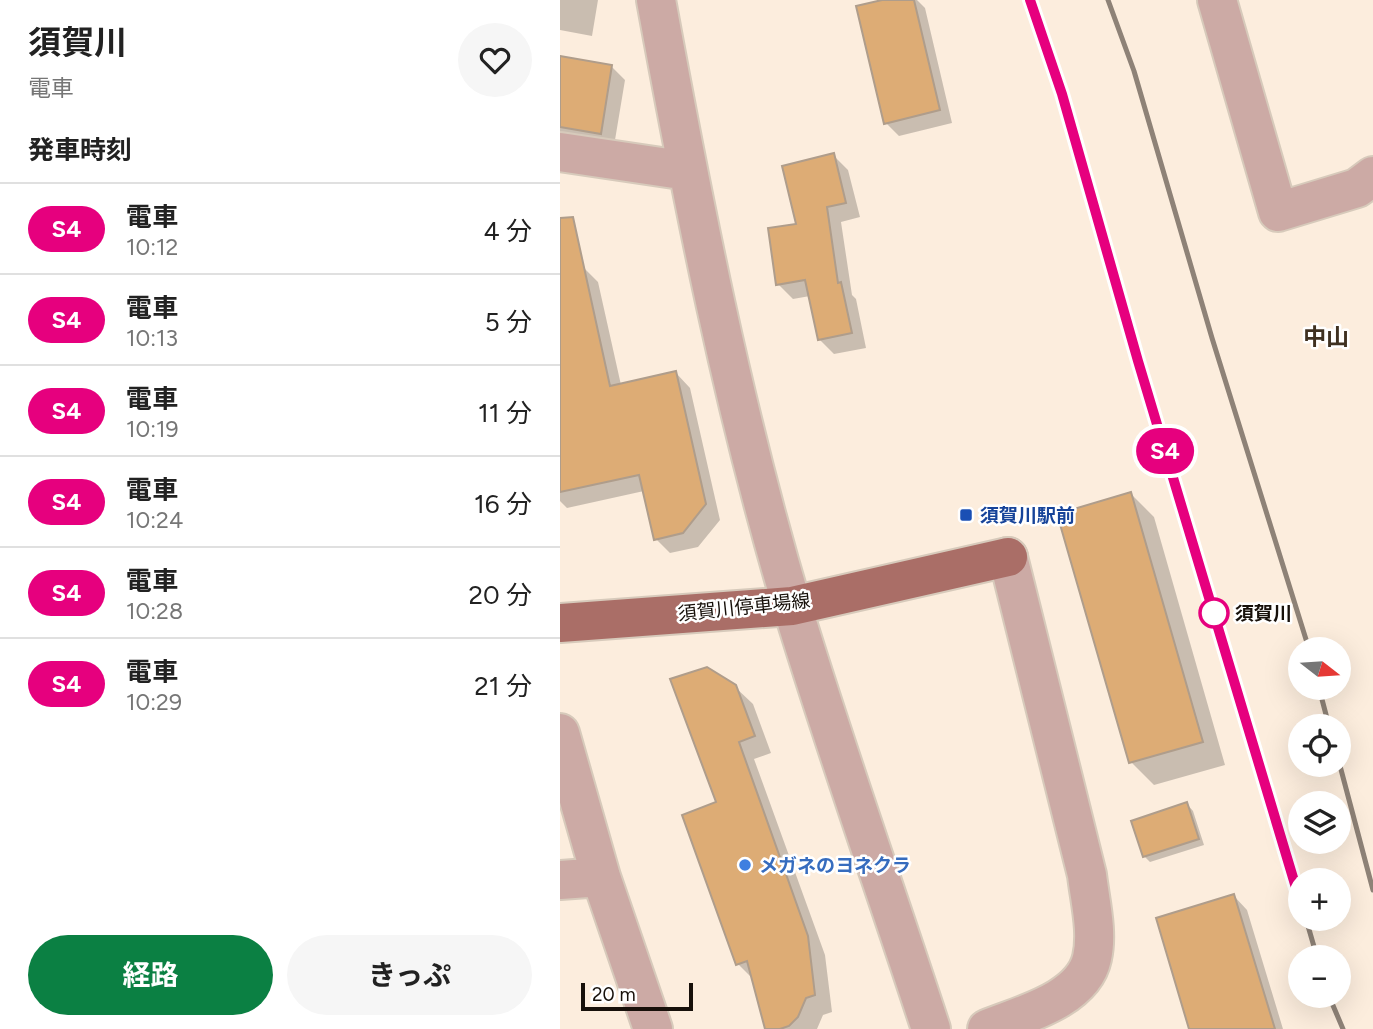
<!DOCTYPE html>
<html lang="ja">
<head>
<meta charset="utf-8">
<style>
  :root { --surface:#fff; --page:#f6f6f6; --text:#222; --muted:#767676; --line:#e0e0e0; --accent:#0b8043 }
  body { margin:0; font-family:Figtree,"Noto Sans JP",sans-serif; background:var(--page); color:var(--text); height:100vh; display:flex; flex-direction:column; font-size:26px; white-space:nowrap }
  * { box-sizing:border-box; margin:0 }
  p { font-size:23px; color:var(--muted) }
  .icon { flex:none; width:38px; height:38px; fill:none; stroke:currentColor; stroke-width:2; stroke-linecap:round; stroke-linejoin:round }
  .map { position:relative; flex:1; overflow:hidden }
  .sheet { display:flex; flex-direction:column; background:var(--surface); width:560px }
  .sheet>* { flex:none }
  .badge { padding:0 14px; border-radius:23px; font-size:24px; line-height:46px }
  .needle { width:46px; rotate:107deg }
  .fabs { position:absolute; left:728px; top:637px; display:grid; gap:14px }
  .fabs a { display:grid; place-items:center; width:63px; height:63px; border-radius:50%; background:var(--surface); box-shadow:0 7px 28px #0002; font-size:35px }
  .scale { position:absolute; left:21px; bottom:18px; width:112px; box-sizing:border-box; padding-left:7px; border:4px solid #17100a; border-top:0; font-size:19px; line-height:24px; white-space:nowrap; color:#17100a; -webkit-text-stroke:5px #fff; paint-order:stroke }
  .map>.badge { position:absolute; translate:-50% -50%; box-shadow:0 0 0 4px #fff }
  h2 { padding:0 28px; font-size:26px; line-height:63px }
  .round { display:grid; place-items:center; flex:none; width:74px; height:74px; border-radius:37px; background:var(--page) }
  .head { display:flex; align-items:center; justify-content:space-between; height:119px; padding:0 28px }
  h1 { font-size:33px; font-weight:700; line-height:52px }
  .cta { display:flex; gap:14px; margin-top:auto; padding:14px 28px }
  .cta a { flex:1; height:80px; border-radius:42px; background:var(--accent); color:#fff; font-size:28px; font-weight:700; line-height:80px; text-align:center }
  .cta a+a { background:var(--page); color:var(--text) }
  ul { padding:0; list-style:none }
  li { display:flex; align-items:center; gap:21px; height:91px; padding:0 28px; border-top:2px solid var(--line) }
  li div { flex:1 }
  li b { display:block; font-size:26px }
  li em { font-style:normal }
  li .badge { min-width:77px; font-weight:700; text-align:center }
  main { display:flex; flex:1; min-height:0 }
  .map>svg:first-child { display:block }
  .shadow { fill:#0003 }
  .building { fill:#ddac75; stroke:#af9d8b; stroke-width:2 }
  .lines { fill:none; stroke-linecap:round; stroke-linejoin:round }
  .minor-casing { stroke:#d7cabb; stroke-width:42 }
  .major-casing { stroke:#d7cabb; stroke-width:42 }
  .minor { stroke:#ccaaa5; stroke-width:38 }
  .major { stroke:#aa6e67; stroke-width:38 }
  .rail { stroke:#8e8277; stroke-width:5 }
  .line-casing { stroke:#fff; stroke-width:16 }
  .line { stroke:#e6007e; stroke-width:10 }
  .transit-dot { fill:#1a4fb4; stroke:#fff; stroke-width:2.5 }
  .stop-dot { fill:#fff; stroke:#e6007e; stroke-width:3.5 }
  .shop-dot { fill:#3f7fe0; stroke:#fff; stroke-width:2.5 }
  .labels { text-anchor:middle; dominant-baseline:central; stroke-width:5; stroke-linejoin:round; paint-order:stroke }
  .transit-label { font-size:19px; font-weight:bold; fill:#164399; stroke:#fff; text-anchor:start }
  .street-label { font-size:19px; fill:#17100a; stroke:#fff }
  .stop-label { font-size:19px; font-weight:bold; fill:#17100a; stroke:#fff; text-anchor:start }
  .shop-label { font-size:19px; font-weight:bold; fill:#366cbe; stroke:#fff; text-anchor:start }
  .quarter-label { font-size:23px; font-weight:bold; fill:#3f3121; stroke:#fff }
</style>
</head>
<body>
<main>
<section class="sheet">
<div class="head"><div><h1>須賀川</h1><p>電車</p></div><a class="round"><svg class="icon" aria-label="heart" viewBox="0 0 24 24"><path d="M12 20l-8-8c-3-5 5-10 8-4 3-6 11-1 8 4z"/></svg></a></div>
<h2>発車時刻</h2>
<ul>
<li><span class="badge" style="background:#e6007e;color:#fff">S4</span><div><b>電車</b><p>10:12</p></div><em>4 分</em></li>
<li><span class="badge" style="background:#e6007e;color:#fff">S4</span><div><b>電車</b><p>10:13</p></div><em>5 分</em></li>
<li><span class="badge" style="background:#e6007e;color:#fff">S4</span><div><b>電車</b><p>10:19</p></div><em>11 分</em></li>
<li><span class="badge" style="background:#e6007e;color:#fff">S4</span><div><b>電車</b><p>10:24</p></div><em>16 分</em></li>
<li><span class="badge" style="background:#e6007e;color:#fff">S4</span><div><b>電車</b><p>10:28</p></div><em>20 分</em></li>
<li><span class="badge" style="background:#e6007e;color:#fff">S4</span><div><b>電車</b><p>10:29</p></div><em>21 分</em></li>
</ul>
<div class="cta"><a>経路</a><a>きっぷ</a></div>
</section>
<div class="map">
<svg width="813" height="1029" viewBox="0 0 813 1029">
  <rect width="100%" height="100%" fill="#fceddd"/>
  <path class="shadow" d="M 0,0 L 38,0 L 32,36 L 0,30 Z
    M 329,0 L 357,0 L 365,8 L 392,123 L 339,136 L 326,123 Z
    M 51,66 L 65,80 L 54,146 L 5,138 L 0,133 L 0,75 Z
    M 273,155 L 288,170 L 300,217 L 281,222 L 292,295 L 296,299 L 306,348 L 274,354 L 259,339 L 250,296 L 233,299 L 218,284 L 238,225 Z
    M 23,267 L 38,282 L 61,385 L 116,373 L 130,388 L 160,520 L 138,547 L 110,553 L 96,539 L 84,491 L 7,508 L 0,501 L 0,272 Z
    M 571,494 L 594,517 L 665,765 L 594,785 L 571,762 Z
    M 175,687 L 193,704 L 211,753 L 194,759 L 265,955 L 272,1012 L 263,1015 L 257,1029 L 207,1029 L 194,980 L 178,964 L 159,803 Z
    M 627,804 L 633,811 L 644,845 L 590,862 L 584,856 Z
    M 674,896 L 687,910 L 723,1029 L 631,1029 Z"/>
  <path class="building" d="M 322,0 L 354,0 L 380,110 L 324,124 L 296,6 Z
    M 0,56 L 52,65 L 41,134 L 0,127 Z
    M 274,153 L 286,203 L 267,207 L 278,283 L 281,282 L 292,333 L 258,340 L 245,280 L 216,285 L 208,228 L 236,224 L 222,166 Z
    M 13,217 L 50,386 L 116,371 L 146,504 L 123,533 L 94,540 L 79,475 L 0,492 L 0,218 Z
    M 571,492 L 643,742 L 569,763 L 497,514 Z
    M 147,667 L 176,685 L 195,736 L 179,742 L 248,936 L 255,995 L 246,998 L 238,1017 L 229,1026 L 220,1029 L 205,1029 L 187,961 L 176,965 L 122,815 L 156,802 L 110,679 Z
    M 627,802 L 639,839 L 583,857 L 571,821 Z
    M 674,894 L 715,1029 L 629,1029 L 596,918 Z"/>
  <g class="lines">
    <defs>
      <path id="minor" d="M 96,0 C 133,203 173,408 232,606 C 275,748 325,888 371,1029
        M 657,0 L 718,212 L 797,188 L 813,176
        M 0,152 L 128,171
        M 0,733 L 41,877 L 93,1029
        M 0,880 L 41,877
        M 427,1029 C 461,1015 523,1000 532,958 C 538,932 530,901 527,875 L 448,557"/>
      <path id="major" d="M 0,623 L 232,606 L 448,557"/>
    </defs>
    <use href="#minor" class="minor-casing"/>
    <use href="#major" class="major-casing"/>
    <use href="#minor" class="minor"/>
    <use href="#major" class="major"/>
    <path class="rail" d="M 470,0 L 502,94 L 577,361 L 740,901
      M 548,0 L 574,71 L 652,338 L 749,649
      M 759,688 L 769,726
      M 779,762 L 813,890
      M 746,919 L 757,957
      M 769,996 L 783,1029"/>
  </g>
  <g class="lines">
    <defs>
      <path id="line" d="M 470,0 L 502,94 L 578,361 L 740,901"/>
    </defs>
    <use href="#line" class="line-casing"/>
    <use href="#line" class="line"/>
  </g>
  <rect class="transit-dot" x="399" y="508" width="14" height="14" rx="3.5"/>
  <circle class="stop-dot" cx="654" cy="613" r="14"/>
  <circle class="shop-dot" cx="185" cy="865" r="7"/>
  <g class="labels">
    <g class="transit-label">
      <text x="420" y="515">須賀川駅前</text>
    </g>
    <g class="street-label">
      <text transform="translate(184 607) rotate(-6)">須賀川停車場線</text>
    </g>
    <g class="stop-label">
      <text x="675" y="613">須賀川</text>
    </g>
    <g class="shop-label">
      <text x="199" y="865">メガネのヨネクラ</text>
    </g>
    <g class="quarter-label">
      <text x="766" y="337">中山</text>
    </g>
  </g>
</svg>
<div class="fabs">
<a><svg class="needle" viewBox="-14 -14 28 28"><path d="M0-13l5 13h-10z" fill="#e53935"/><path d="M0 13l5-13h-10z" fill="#767676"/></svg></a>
<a><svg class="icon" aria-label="locate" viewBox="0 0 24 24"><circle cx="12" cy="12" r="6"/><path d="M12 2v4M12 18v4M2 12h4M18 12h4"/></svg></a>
<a><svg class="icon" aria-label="layers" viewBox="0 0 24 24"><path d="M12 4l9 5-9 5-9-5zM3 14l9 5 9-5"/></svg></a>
<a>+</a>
<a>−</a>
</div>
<div class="scale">20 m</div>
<b class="badge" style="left:605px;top:451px;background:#e6007e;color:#fff">S4</b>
</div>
</main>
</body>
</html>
